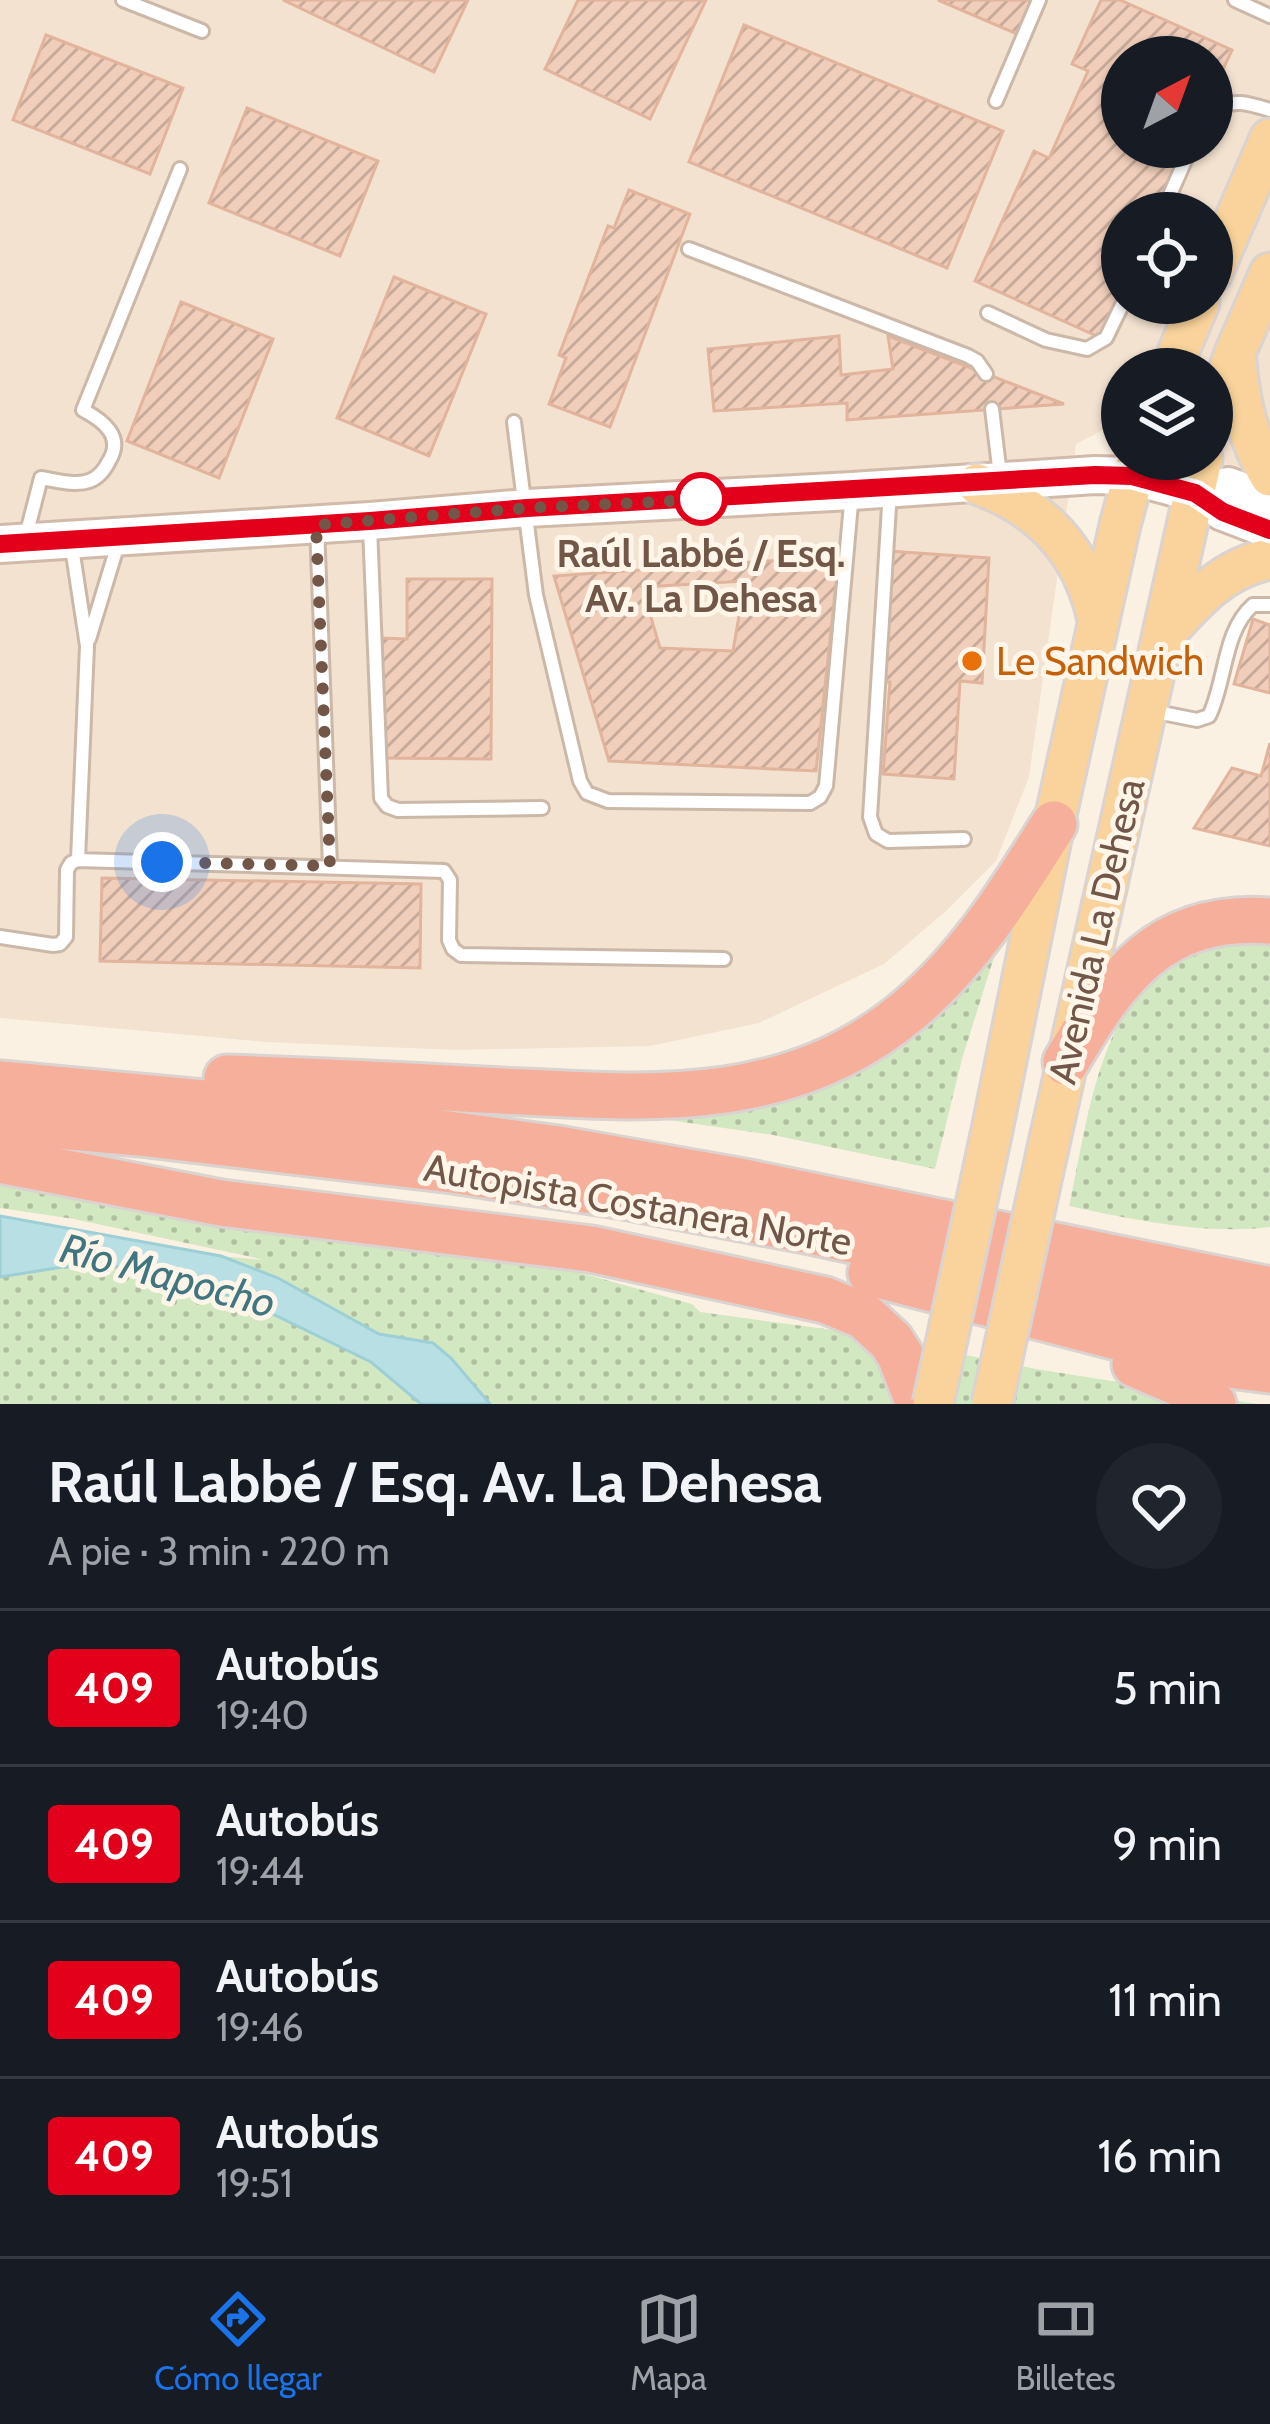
<!DOCTYPE html>
<html lang="es">
<head>
<meta charset="utf-8">
<style>
  :root { --surface:#171b24; --page:#20242c; --text:#f1f3f6; --muted:#9ea1a6; --line:#363941; --accent:#1a73e8 }
  body { margin:0; font-family:Cabin,sans-serif; background:var(--page); color:var(--text); height:100vh; display:flex; flex-direction:column; font-size:45px; white-space:nowrap }
  * { box-sizing:border-box; margin:0 }
  p { font-size:39px; color:var(--muted) }
  .icon { flex:none; width:66px; height:66px; fill:none; stroke:currentColor; stroke-width:2; stroke-linecap:round; stroke-linejoin:round }
  .map { position:relative; height:1404px; overflow:hidden }
  .panel { display:flex; flex-direction:column; background:var(--surface); flex:1 }
  .panel>* { flex:none }
  .badge { padding:0 24px; border-radius:9px; font-size:42px; line-height:78px }
  .needle { width:78px; rotate:41deg }
  .tools { position:absolute; left:1101px; top:36px; display:grid; gap:24px }
  .tools a { display:grid; place-items:center; width:132px; height:132px; border-radius:50%; background:var(--surface); box-shadow:0 3px 9px #0004; font-size:60px }
  .you { position:absolute; width:60px; height:60px; margin:-30px; border:9px solid #fff; border-radius:50%; background:#1a73e8; box-shadow:0 0 0 18px #1a73e833 }
  .map>.badge { position:absolute; translate:-50% -50%; box-shadow:0 0 0 6px #fff }
  .round { display:grid; place-items:center; flex:none; width:126px; height:126px; border-radius:63px; background:var(--page) }
  .headline { display:flex; align-items:center; justify-content:space-between; height:204px; padding:0 48px }
  h1 { font-size:57px; font-weight:700; line-height:90px }
  ul { padding:0; list-style:none }
  li { display:flex; align-items:center; gap:36px; height:156px; padding:0 48px; border-top:3px solid var(--line) }
  li div { flex:1 }
  li b { display:block; font-size:45px }
  li em { font-style:normal }
  li .badge { min-width:132px; font-weight:700; text-align:center }
  .tabs { display:flex; justify-content:space-around; align-items:center; height:168px; border-top:3px solid var(--line); background:var(--surface); font-size:33px; color:var(--muted) }
  .tabs a { display:grid; justify-items:center; gap:6px }
  .tabs .current { color:var(--accent) }
  .map>svg:first-child { display:block }
  .residential { fill:#f3e2d0; fill-rule:evenodd }
  .grass { fill:url(#grass-dots) }
  .water { fill:#b7dfe4; stroke:#9ecfd6; stroke-width:3 }
  .building { fill:url(#building-hatch); stroke:#e2b49b; stroke-width:3; fill-rule:evenodd }
  .lines { fill:none; stroke-linecap:round; stroke-linejoin:round }
  .service-casing { stroke:#ccb8a9; stroke-width:18 }
  .secondary-casing { stroke:#d1baa9; stroke-width:42 }
  .primary-casing { stroke:#dad3d0; stroke-width:45 }
  .motorway-casing { stroke:#dad3d0; stroke-width:51 }
  .service { stroke:#fff; stroke-width:12 }
  .secondary { stroke:#fff; stroke-width:36 }
  .primary { stroke:#f9d39b; stroke-width:39 }
  .motorway { stroke:#f5af9a; stroke-width:45 }
  .primary-bridge-casing { stroke:#dad3d0; stroke-width:45; stroke-linecap:butt }
  .primary-bridge { stroke:#f9d39b; stroke-width:39 }
  .line-casing { stroke:#fff; stroke-width:27 }
  .line { stroke:#e2001a; stroke-width:18 }
  .walk { stroke:#725749; stroke-width:12; stroke-dasharray:0 21.6 }
  .stop-dot { fill:#fff; stroke:#e2001a; stroke-width:6 }
  .food-dot { fill:#e8710a; stroke:#fff5e8; stroke-width:4.5 }
  .labels { text-anchor:middle; dominant-baseline:central; stroke-width:10; stroke-linejoin:round; paint-order:stroke }
  .stop-label { font-size:39px; font-weight:bold; fill:#725749; stroke:#fff5e8 }
  .food-label { font-size:39px; fill:#c56008; stroke:#fff5e8; text-anchor:start }
  .street-label { font-size:39px; fill:#725749; stroke:#fff5e8 }
  .water-label { font-size:42px; font-style:italic; fill:#40767f; stroke:#fff5e8 }
</style>
</head>
<body>
<div class="map">
<svg width="1270" height="1404" viewBox="0 0 1270 1404">
  <defs>
    <pattern id="grass-dots" width="8" height="8" patternUnits="userSpaceOnUse" patternTransform="scale(3)"><rect width="8" height="8" fill="#d2e8c1"/><path d="M2 2h.1M6 6h.1" fill="none" stroke="#afbf9f" stroke-width="1.8" stroke-linecap="round"/></pattern>
    <pattern id="building-hatch" width="6" height="6" patternUnits="userSpaceOnUse" patternTransform="scale(3)"><rect width="6" height="6" fill="#f0ceba"/><path d="M-1 1l2-2M0 6l6-6M5 7l2-2" fill="none" stroke="#c7aa99"/></pattern>
  </defs>
  <rect width="100%" height="100%" fill="#fbf1e2"/>
  <path class="residential" d="M 0,0 L 1270,0 L 1270,486 L 1192,459 L 1212,459 L 1212,369 L 1122,369 L 1122,435 L 1105,429 L 1076,444 L 1029,777 L 996,861 L 945,912 L 884,964 L 759,1023 L 650,1046 L 455,1050 L 266,1042 L 0,1018 ZM 1122,57 L 1212,57 L 1212,147 L 1122,147 ZM 1122,213 L 1212,213 L 1212,303 L 1122,303 Z"/>
  <path class="grass" d="M 1001,935 L 962,1059 L 935,1169 L 773,1135 L 620,1113 L 751,1090 Z
    M 1229,941 L 1270,941 L 1270,1227 C 1203,1235 1135,1220 1069,1206 C 1087,1126 1098,1006 1175,960 C 1192,950 1210,946 1229,941 Z
    M 0,1178 L 538,1261 L 692,1304 L 700,1312 L 848,1332 L 1042,1370 L 1258,1404 L 0,1404 L 0,1224 L 197,1254 L 265,1260 L 74,1219 L 0,1208 Z"/>
  <path class="water" d="M 0,1216 L 221,1256 L 278,1278 L 379,1334 L 433,1343 L 451,1358 L 490,1404 L 421,1404 L 371,1362 L 246,1301 L 204,1287 L 121,1267 L 96,1265 L 63,1267 L 0,1277 Z"/>
  <path class="building" d="M 283,0 L 468,0 L 434,72 Z
    M 578,0 L 706,0 L 650,119 L 545,69 Z
    M 938,0 L 1031,0 L 1017,34 Z
    M 1101,0 L 1120,0 L 1232,50 L 1212,93 L 1212,57 L 1122,57 L 1122,147 L 1188,147 L 1158,213 L 1122,213 L 1122,292 L 1101,338 L 975,281 L 1034,151 L 1049,158 L 1088,71 L 1072,64 Z
    M 744,25 L 1003,131 L 947,268 L 689,162 Z
    M 46,35 L 183,88 L 150,174 L 13,120 Z
    M 247,108 L 378,161 L 340,256 L 209,203 Z
    M 629,190 L 690,214 L 610,427 L 549,404 L 566,358 L 559,355 L 608,226 L 614,228 Z
    M 394,277 L 486,314 L 429,456 L 337,418 Z
    M 181,302 L 273,339 L 219,478 L 127,441 Z
    M 839,336 L 841,375 L 893,369 L 888,336 L 1064,404 L 847,420 L 847,403 L 714,411 L 708,349 Z
    M 888,551 L 989,558 L 982,683 L 960,681 L 954,779 L 883,774 L 890,682 L 879,681 Z
    M 839,556 L 816,771 L 609,761 L 554,576 ZM 745,581 L 733,651 L 660,648 L 642,587 Z
    M 407,579 L 492,579 L 491,759 L 379,758 L 380,638 L 407,639 Z
    M 1253,619 L 1270,625 L 1270,693 L 1234,684 Z
    M 1270,743 L 1270,846 L 1194,828 L 1232,768 L 1261,776 Z
    M 102,878 L 421,884 L 420,968 L 100,961 Z"/>
  <g class="lines">
    <defs>
      <path id="service" d="M 123,0 L 202,31
        M 1235,0 L 1270,16
        M 996,101 L 1039,0
        M 1212,111 C 1232,98 1248,103 1270,110
        M 1162,213 L 1191,147
        M 689,249 L 968,356 L 977,361 L 986,374
        M 988,313 L 1046,340 L 1087,349 L 1106,338 L 1123,303
        M 992,409 L 1000,475
        M 514,422 L 536,595 L 580,781 L 587,793 L 608,801 L 810,803 L 820,797 L 826,786 L 852,492
        M 890,490 L 870,817 L 876,834 L 888,841 L 964,839
        M 317,526 L 330,866
        M 370,527 L 381,798 L 387,806 L 398,810 L 542,808
        M 26,536 L 41,478 C 55,480 75,486 89,481 C 98,478 105,469 109,461 C 124,437 104,421 83,410 L 180,169
        M 89,639 L 118,544
        M 1152,711 L 1197,720 L 1209,716 C 1226,682 1223,631 1253,605 L 1270,605
        M 78,860 L 444,871 L 450,880 L 449,940 L 453,949 L 461,955 L 724,959
        M 0,937 L 53,945 L 60,944 L 66,937 L 67,870 L 71,863 L 78,860 L 87,646 L 71,541"/>
      <path id="secondary" d="M 1195,493 L 1228,486 L 1270,501
        M 0,544 L 370,521 L 527,508 L 852,491 L 1095,475 L 1132,476 L 1195,493 L 1223,512 L 1270,530"/>
      <path id="primary" d="M 1212,273 L 1270,139
        M 1236,362 C 1240,406 1248,438 1270,476
        M 1171,369 L 1199,303
        M 1212,421 L 1235,353 L 1270,273
        M 977,484 C 1042,507 1084,552 1098,620
        M 1165,634 C 1194,601 1224,567 1270,559
        M 991,1135 L 1054,824 L 1120,525 L 1138,459
        M 1048,1148 L 1202,459"/>
      <path id="motorway" d="M 1066,1062 C 1116,977 1159,913 1270,921
        M 227,1078 C 313,1081 397,1085 482,1090 C 635,1097 783,1116 909,1010 C 970,959 1012,891 1054,824
        M 0,1084 L 257,1108 L 558,1149 L 744,1182 L 1270,1290
        M 0,1121 L 140,1133 L 453,1170 L 618,1195 L 811,1231 L 1270,1330
        M 0,1160 L 221,1203 L 591,1249 L 825,1300 L 864,1316 L 891,1341 L 900,1355 L 919,1404
        M 871,1273 L 1221,1364 L 1270,1370
        M 1135,1364 L 1179,1383 L 1213,1404"/>
    </defs>
    <use href="#service" class="service-casing"/>
    <use href="#secondary" class="secondary-casing"/>
    <use href="#primary" class="primary-casing"/>
    <use href="#motorway" class="motorway-casing"/>
    <use href="#service" class="service"/>
    <use href="#secondary" class="secondary"/>
    <use href="#primary" class="primary"/>
    <use href="#motorway" class="motorway"/>
    <defs>
      <path id="primary-bridge" d="M 933,1404 L 991,1135
        M 992,1404 L 1048,1148"/>
    </defs>
    <use href="#primary-bridge" class="primary-bridge-casing"/>
    <use href="#primary-bridge" class="primary-bridge"/>
  </g>
  <g class="lines">
    <defs>
      <path id="line" d="M 0,544 L 370,521 L 527,508 L 1095,475 L 1132,476 L 1195,493 L 1223,512 L 1270,530"/>
    </defs>
    <use href="#line" class="line-casing"/>
    <use href="#line" class="line"/>
    <path class="walk" d="M 162,862 L 330,866 L 316,525 L 527,508 L 713,499 L 701,499"/>
  </g>
  <circle class="stop-dot" cx="701" cy="499" r="24"/>
  <circle class="food-dot" cx="972" cy="661" r="12"/>
  <g class="labels">
    <g class="stop-label">
      <text x="701" y="553">Raúl Labbé / Esq.<tspan x="701" dy="45">Av. La Dehesa</tspan></text>
    </g>
    <g class="food-label">
      <text x="996" y="661">Le Sandwich</text>
    </g>
    <g class="street-label">
      <text transform="translate(1096 931) rotate(-77)">Avenida La Dehesa</text>
      <text transform="translate(638 1204) rotate(10)">Autopista Costanera Norte</text>
    </g>
    <g class="water-label">
      <text transform="translate(168 1275) rotate(15)">Río Mapocho</text>
    </g>
  </g>
</svg>
<div class="tools">
<a><svg class="needle" viewBox="-14 -14 28 28"><path d="M0-13l5 13h-10z" fill="#e53935"/><path d="M0 13l5-13h-10z" fill="#9ea1a6"/></svg></a>
<a><svg class="icon" aria-label="locate" viewBox="0 0 24 24"><circle cx="12" cy="12" r="6"/><path d="M12 2v4M12 18v4M2 12h4M18 12h4"/></svg></a>
<a><svg class="icon" aria-label="layers" viewBox="0 0 24 24"><path d="M12 4l9 5-9 5-9-5zM3 14l9 5 9-5"/></svg></a>
</div>
<div class="you" style="left:162px;top:862px"></div>
</div>
<section class="panel">
<div class="headline"><div><h1>Raúl Labbé / Esq. Av. La Dehesa</h1><p>A pie · 3 min · 220 m</p></div><a class="round"><svg class="icon" aria-label="heart" viewBox="0 0 24 24"><path d="M12 20l-8-8c-3-5 5-10 8-4 3-6 11-1 8 4z"/></svg></a></div>
<ul>
<li><span class="badge" style="background:#e2001a;color:#fff">409</span><div><b>Autobús</b><p>19:40</p></div><em>5 min</em></li>
<li><span class="badge" style="background:#e2001a;color:#fff">409</span><div><b>Autobús</b><p>19:44</p></div><em>9 min</em></li>
<li><span class="badge" style="background:#e2001a;color:#fff">409</span><div><b>Autobús</b><p>19:46</p></div><em>11 min</em></li>
<li><span class="badge" style="background:#e2001a;color:#fff">409</span><div><b>Autobús</b><p>19:51</p></div><em>16 min</em></li>
</ul>
</section>
<nav class="tabs">
<a class="current"><svg class="icon" aria-label="directions" viewBox="0 0 24 24"><path d="M12 3l9 9-9 9-9-9zM9 14v-3h6M13 9l2 2-2 2"/></svg>Cómo llegar</a>
<a><svg class="icon" aria-label="map" viewBox="0 0 24 24"><path d="M3 6l6-2 6 2 6-2v14l-6 2-6-2-6 2zM9 4v14M15 6v14"/></svg>Mapa</a>
<a><svg class="icon" aria-label="tickets" viewBox="0 0 24 24"><path d="M3 7h18v10H3zM15 7v10"/></svg>Billetes</a>
</nav>
</body>
</html>
